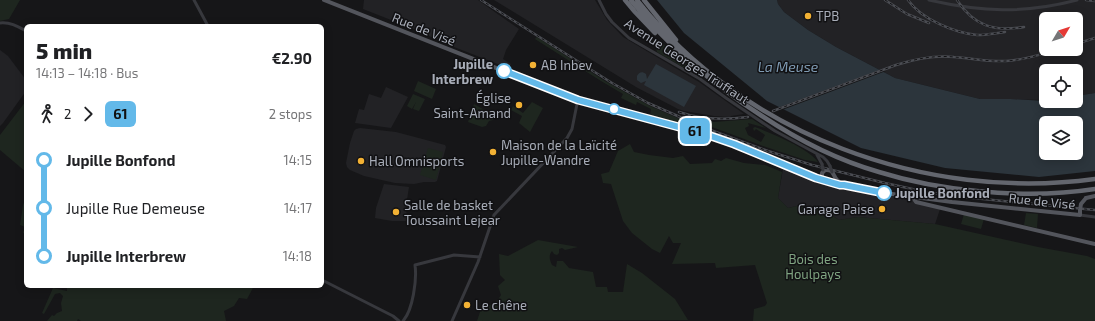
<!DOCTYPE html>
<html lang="en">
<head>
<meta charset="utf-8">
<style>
  :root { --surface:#fff; --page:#f6f6f6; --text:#202124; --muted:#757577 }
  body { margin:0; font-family:"Exo 2",sans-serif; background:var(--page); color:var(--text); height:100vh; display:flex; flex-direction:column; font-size:15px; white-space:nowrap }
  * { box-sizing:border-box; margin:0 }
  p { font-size:13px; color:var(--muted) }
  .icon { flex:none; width:22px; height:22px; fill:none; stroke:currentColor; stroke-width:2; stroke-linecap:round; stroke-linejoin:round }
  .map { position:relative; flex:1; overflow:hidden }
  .sheet { position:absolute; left:24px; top:24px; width:300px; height:264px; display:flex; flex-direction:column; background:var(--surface); border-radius:6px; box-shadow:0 2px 10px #0003 }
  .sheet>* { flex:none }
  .badge { padding:0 8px; border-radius:6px; font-size:14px; line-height:26px }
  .needle { width:26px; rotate:51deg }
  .tools { position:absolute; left:1039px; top:12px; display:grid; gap:8px }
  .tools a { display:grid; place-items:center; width:44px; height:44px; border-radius:6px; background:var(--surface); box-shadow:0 2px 10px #0003; font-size:20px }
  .map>.badge { position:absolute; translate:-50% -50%; box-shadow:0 0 0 2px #fff }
  .legs { display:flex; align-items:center; gap:6px; height:44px; padding:0 12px; font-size:13px }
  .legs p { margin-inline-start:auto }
  .overview { display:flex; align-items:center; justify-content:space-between; height:68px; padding:0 12px }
  h1 { font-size:22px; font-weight:800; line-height:30px }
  ul { padding:0 12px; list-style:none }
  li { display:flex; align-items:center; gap:14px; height:48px; font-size:15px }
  li i { display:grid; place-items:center; width:6px; height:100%; margin:0 5px; background:currentColor }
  li i::after { content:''; width:10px; height:10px; margin:-5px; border:3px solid; border-radius:50%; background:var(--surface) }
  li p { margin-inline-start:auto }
  li:first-child i { background:linear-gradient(#0000 50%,currentColor 0) }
  li:last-child i { background:linear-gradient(currentColor 50%,#0000 0) }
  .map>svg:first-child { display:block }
  .built { fill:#222225; fill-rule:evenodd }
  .green { fill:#1e261f }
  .water { fill:#2c353c; fill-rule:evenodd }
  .pier { fill:#161618 }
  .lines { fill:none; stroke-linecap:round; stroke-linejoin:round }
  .minor { stroke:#37383d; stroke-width:3 }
  .major { stroke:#53555c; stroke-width:4 }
  .highway { stroke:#63666e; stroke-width:4.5 }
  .rail-casing { stroke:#4a4c52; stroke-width:2.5 }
  .rail { stroke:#111113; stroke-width:1; stroke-dasharray:3; stroke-linecap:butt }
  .minor-bridge { stroke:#37383d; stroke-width:3 }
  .major-bridge { stroke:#53555c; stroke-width:4 }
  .line-1-casing { stroke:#fff; stroke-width:9 }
  .line-1 { stroke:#63b9e9; stroke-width:6 }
  .poi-dot { fill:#f2b134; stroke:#111113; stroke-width:1.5 }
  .stop-1-dot { fill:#fff; stroke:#63b9e9; stroke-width:2 }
  .labels { text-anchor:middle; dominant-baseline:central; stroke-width:3; stroke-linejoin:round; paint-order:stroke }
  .poi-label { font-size:13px; fill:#a8adb8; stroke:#111113; text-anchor:start }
  .street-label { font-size:13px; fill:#a8adb8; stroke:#111113 }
  .stop-label { font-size:13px; font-weight:bold; fill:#a8adb8; stroke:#111113; text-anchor:end }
  .park-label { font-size:13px; fill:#7fa381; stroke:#111113 }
  .water-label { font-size:14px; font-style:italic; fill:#7f9bb3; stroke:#111113 }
</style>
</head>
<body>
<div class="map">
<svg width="1095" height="321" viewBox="0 0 1095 321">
  <rect width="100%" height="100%" fill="#161618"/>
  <path class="built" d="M 364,0 L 478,0 L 519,29 L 506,50 L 503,59 L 511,64 L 508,68 L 449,45 L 414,29 L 363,9 Z
    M 494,0 L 595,0 L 607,20 L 623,37 L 699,82 L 744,114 L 731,116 L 730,117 L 714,116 L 684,111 L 678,109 L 636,87 Z
    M 777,0 L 1095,0 L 1095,93 L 1076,96 L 1076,71 L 1046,71 L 1046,100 L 980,99 L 895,78 L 836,47 L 808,30 L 784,12 L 778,4 ZM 1046,19 L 1076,19 L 1076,49 L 1046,49 Z
    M 0,50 L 8,56 L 26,80 L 26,91 L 3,123 L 0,126 Z
    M 386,87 L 408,97 L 391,128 L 355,123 L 359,109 L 364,110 L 369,94 L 381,98 Z
    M 360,128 L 396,132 L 445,145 L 446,147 L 437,181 L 435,182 L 424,182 L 414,184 L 395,183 L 364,176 L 350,170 L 347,167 L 346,163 L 350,143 L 354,131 L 356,129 Z
    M 783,169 L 825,183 L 848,189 L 869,193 L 904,198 L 940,209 L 935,224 L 858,217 L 839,220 L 825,211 L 801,205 L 788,208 L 778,198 Z
    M 384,184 L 409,187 L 406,206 L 407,221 L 392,221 L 375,218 L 376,208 Z"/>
  <path class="green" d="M 0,0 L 20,0 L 9,19 L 0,21 Z
    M 537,37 L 605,81 L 650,106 L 705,130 L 703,131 L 678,122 L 677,123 L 650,116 L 651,109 L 637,102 L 636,105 L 621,98 L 623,94 L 601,81 L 535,39 Z
    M 660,41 L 690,68 L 688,70 L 657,52 L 656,48 Z
    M 418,81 L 436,89 L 432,99 L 414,91 Z
    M 413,94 L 425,99 L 419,111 L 413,109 L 416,102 L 412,109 L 407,106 Z
    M 26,101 L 26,172 L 0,150 L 0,135 Z
    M 532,102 L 543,108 L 530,132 L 519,123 L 522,116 L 511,110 L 513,106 L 523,113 Z
    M 474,104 L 495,116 L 493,120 L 489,121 L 486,126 L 482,127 L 468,122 Z
    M 752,119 L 766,128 L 748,123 L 749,126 L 745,128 L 748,135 L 761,142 L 765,135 L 756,129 L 754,131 L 753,128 L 755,127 C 771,133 810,149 818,162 L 805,160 L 763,146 L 693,120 L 714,122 Z
    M 630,144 L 634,152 L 649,155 L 673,158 L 683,156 L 690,164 L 712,163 L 715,159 L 721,161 L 726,158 L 744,163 L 765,165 L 782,172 L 778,198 L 788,208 L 801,205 L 825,211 L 839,220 L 858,217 L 935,224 L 1038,247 L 1087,256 L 1095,259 L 1095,321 L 753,321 L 754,309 L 765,306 L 767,303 L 755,265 L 716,268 L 715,263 L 672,264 L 681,243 L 673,243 L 669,236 L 660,253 L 652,249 L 632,233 L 623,221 L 611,184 L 603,183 L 601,174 L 609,172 L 618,151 Z
    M 428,148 L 443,152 L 436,180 L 420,175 Z
    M 26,197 L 26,234 L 23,233 L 25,227 L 20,225 L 23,205 Z
    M 1026,213 L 1038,214 L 1037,228 L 1024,225 Z
    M 964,214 L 984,219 L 981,229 L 961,224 Z
    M 538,240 L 578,247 L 565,250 L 562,248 L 559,249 L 559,253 L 557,255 L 554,254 L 552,251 C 548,256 550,260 552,265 L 556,267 L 557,261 L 563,261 L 569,268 L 593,272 L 596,287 L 607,287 L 608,292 L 623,292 L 627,264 L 642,273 L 675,299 L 688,320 L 477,321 L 482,306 L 495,304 L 501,295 L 498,286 L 505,280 L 500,275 L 499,254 L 508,256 Z
    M 67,286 L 254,286 L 247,299 L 239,298 L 234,306 L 224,311 L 226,321 L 81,321 L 78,319 L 77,321 L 47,321 L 52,315 L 54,316 L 57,313 L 62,311 L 61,303 L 63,296 L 60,293 L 55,294 L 44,314 L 42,313 L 53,288 L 67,291 Z"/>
  <path class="water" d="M 657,0 L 777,0 L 778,4 L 784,12 L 808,30 L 836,47 L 895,78 L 980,99 L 1010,99 L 1046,101 L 1076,101 L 1076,96 L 1095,93 L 1095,171 L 1039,177 L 945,168 L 861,148 L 767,101 L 684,33 ZM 1046,123 L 1076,123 L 1076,153 L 1046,153 Z
    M 656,64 L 696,86 L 684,107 L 644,85 L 646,81 L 641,83 L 637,80 L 637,76 C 639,72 642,71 646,74 L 647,79 Z"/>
  <path class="pier" d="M 882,69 L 886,71 L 782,110 L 777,108 Z"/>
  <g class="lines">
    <path class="minor" d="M 194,0 L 208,26
      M 599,0 L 606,14 L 612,22 L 629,38 L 700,79 L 726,98 L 775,131 L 823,157 L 827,161 L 830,166
      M 929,0 C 981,12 1024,14 1077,0
      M 0,23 C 10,22 17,26 26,31
      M 817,155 L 822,164
      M 1080,215 L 1095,217
      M 322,280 L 393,316 L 399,321
      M 403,321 C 413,310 417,279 415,265 L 454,255 L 480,257
      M 452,321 L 478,262 L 494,215 L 567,138 L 572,129 L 578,99"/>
    <path class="major" d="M 324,0 L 572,98 L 705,134 L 826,181 L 840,185 L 844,185 L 870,191 L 952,202 L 1080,215 L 1080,210
      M 824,180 L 822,177 L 822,173 L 825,170 C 835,169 832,176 838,181 C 839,182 842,183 844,185
      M 912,196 L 916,202 L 1095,244
      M 1086,198 L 1095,196"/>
    <path class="highway" d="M 625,0 L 635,12 L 655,33
      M 631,0 C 668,46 712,84 762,116 C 798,140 837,160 879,172 C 911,182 944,188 977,191 C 1016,195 1056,195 1095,189
      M 637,0 C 743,135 926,202 1095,179
      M 644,0 L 676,40"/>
    <defs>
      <path id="rail" d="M 481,0 L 612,83 L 648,103 L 705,128 L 768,151 L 812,165 L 885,183 L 926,192 L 973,198 L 1095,210
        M 885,0 L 907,14 L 929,23
        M 908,0 C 921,19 955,33 977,35 C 986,35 996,33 1005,32
        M 957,0 C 974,26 994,32 1024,27
        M 1086,0 L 1095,1
        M 1076,44 L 1095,38
        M 773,111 L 896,65 C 915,59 934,55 954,57 C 971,58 988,62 1006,61 C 1025,60 1042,54 1060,49
        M 679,112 C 702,120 724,120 748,117"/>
    </defs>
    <use href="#rail" class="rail-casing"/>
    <use href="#rail" class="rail"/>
    <path class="minor-bridge" d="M 822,164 L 823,170
      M 830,166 L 832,172"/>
    <path class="major-bridge" d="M 1080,210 L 1081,204 L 1086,198"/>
  </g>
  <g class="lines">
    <defs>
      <path id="line-1" d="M 504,71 L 578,100 L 705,134 L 734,144 L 816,178 L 840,185 L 844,185 L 884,193"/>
    </defs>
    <use href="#line-1" class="line-1-casing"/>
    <use href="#line-1" class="line-1"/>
  </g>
  <g class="poi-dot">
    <circle cx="808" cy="16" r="4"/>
    <circle cx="533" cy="65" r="4"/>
    <circle cx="519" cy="105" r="4"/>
    <circle cx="493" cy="152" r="4"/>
    <circle cx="361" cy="161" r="4"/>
    <circle cx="882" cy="209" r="4"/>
    <circle cx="396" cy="212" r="4"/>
    <circle cx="467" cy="305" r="4"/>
  </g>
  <g class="stop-1-dot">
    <circle cx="504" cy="71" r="7"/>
    <circle cx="614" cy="109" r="5"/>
    <circle cx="884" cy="193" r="7"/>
  </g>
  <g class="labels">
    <g class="poi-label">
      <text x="816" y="16">TPB</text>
      <text x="541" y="65">AB Inbev</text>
      <text x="511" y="98" text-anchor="end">Église<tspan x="511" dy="15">Saint-Amand</tspan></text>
      <text x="501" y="145">Maison de la Laïcité<tspan x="501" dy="15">Jupille-Wandre</tspan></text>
      <text x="369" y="161">Hall Omnisports</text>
      <text x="404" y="205">Salle de basket<tspan x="404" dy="15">Toussaint Lejear</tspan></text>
      <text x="874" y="209" text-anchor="end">Garage Paise</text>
      <text x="475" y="305">Le chêne</text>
    </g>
    <g class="street-label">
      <text transform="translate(424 29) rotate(22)">Rue de Visé</text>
      <text transform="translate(687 61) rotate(33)">Avenue Georges Truffaut</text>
      <text transform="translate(1042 201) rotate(6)">Rue de Visé</text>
    </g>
    <g class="stop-label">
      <text x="493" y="64">Jupille<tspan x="493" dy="15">Interbrew</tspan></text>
      <text x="895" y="193" text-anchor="start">Jupille Bonfond</text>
    </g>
    <g class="park-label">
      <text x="813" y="259">Bois des<tspan x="813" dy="15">Houlpays</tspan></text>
    </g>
    <g class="water-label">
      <text x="788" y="66">La Meuse</text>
    </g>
  </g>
</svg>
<div class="tools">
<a><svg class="needle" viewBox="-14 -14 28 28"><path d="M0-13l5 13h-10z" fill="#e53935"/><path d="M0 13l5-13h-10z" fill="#757577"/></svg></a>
<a><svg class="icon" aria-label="locate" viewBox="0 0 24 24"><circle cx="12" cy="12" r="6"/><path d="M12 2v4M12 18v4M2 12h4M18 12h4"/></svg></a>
<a><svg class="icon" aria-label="layers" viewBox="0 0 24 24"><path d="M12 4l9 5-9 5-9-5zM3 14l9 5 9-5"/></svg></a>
</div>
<b class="badge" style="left:695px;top:131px;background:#63b9e9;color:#111">61</b>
<section class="sheet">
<div class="overview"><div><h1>5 min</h1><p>14:13 – 14:18 · Bus</p></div><b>€2.90</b></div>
<div class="legs"><svg class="icon" aria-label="walk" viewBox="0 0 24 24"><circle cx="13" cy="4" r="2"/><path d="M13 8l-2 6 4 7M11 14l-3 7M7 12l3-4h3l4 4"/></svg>2<svg class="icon" aria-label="forward" viewBox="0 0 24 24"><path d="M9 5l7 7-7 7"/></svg><b class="badge" style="background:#63b9e9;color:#111">61</b><p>2 stops</p></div>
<ul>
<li><i style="color:#63b9e9"></i><b>Jupille Bonfond</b><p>14:15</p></li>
<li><i style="color:#63b9e9"></i><span>Jupille Rue Demeuse</span><p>14:17</p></li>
<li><i style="color:#63b9e9"></i><b>Jupille Interbrew</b><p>14:18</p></li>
</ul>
</section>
</div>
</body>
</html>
